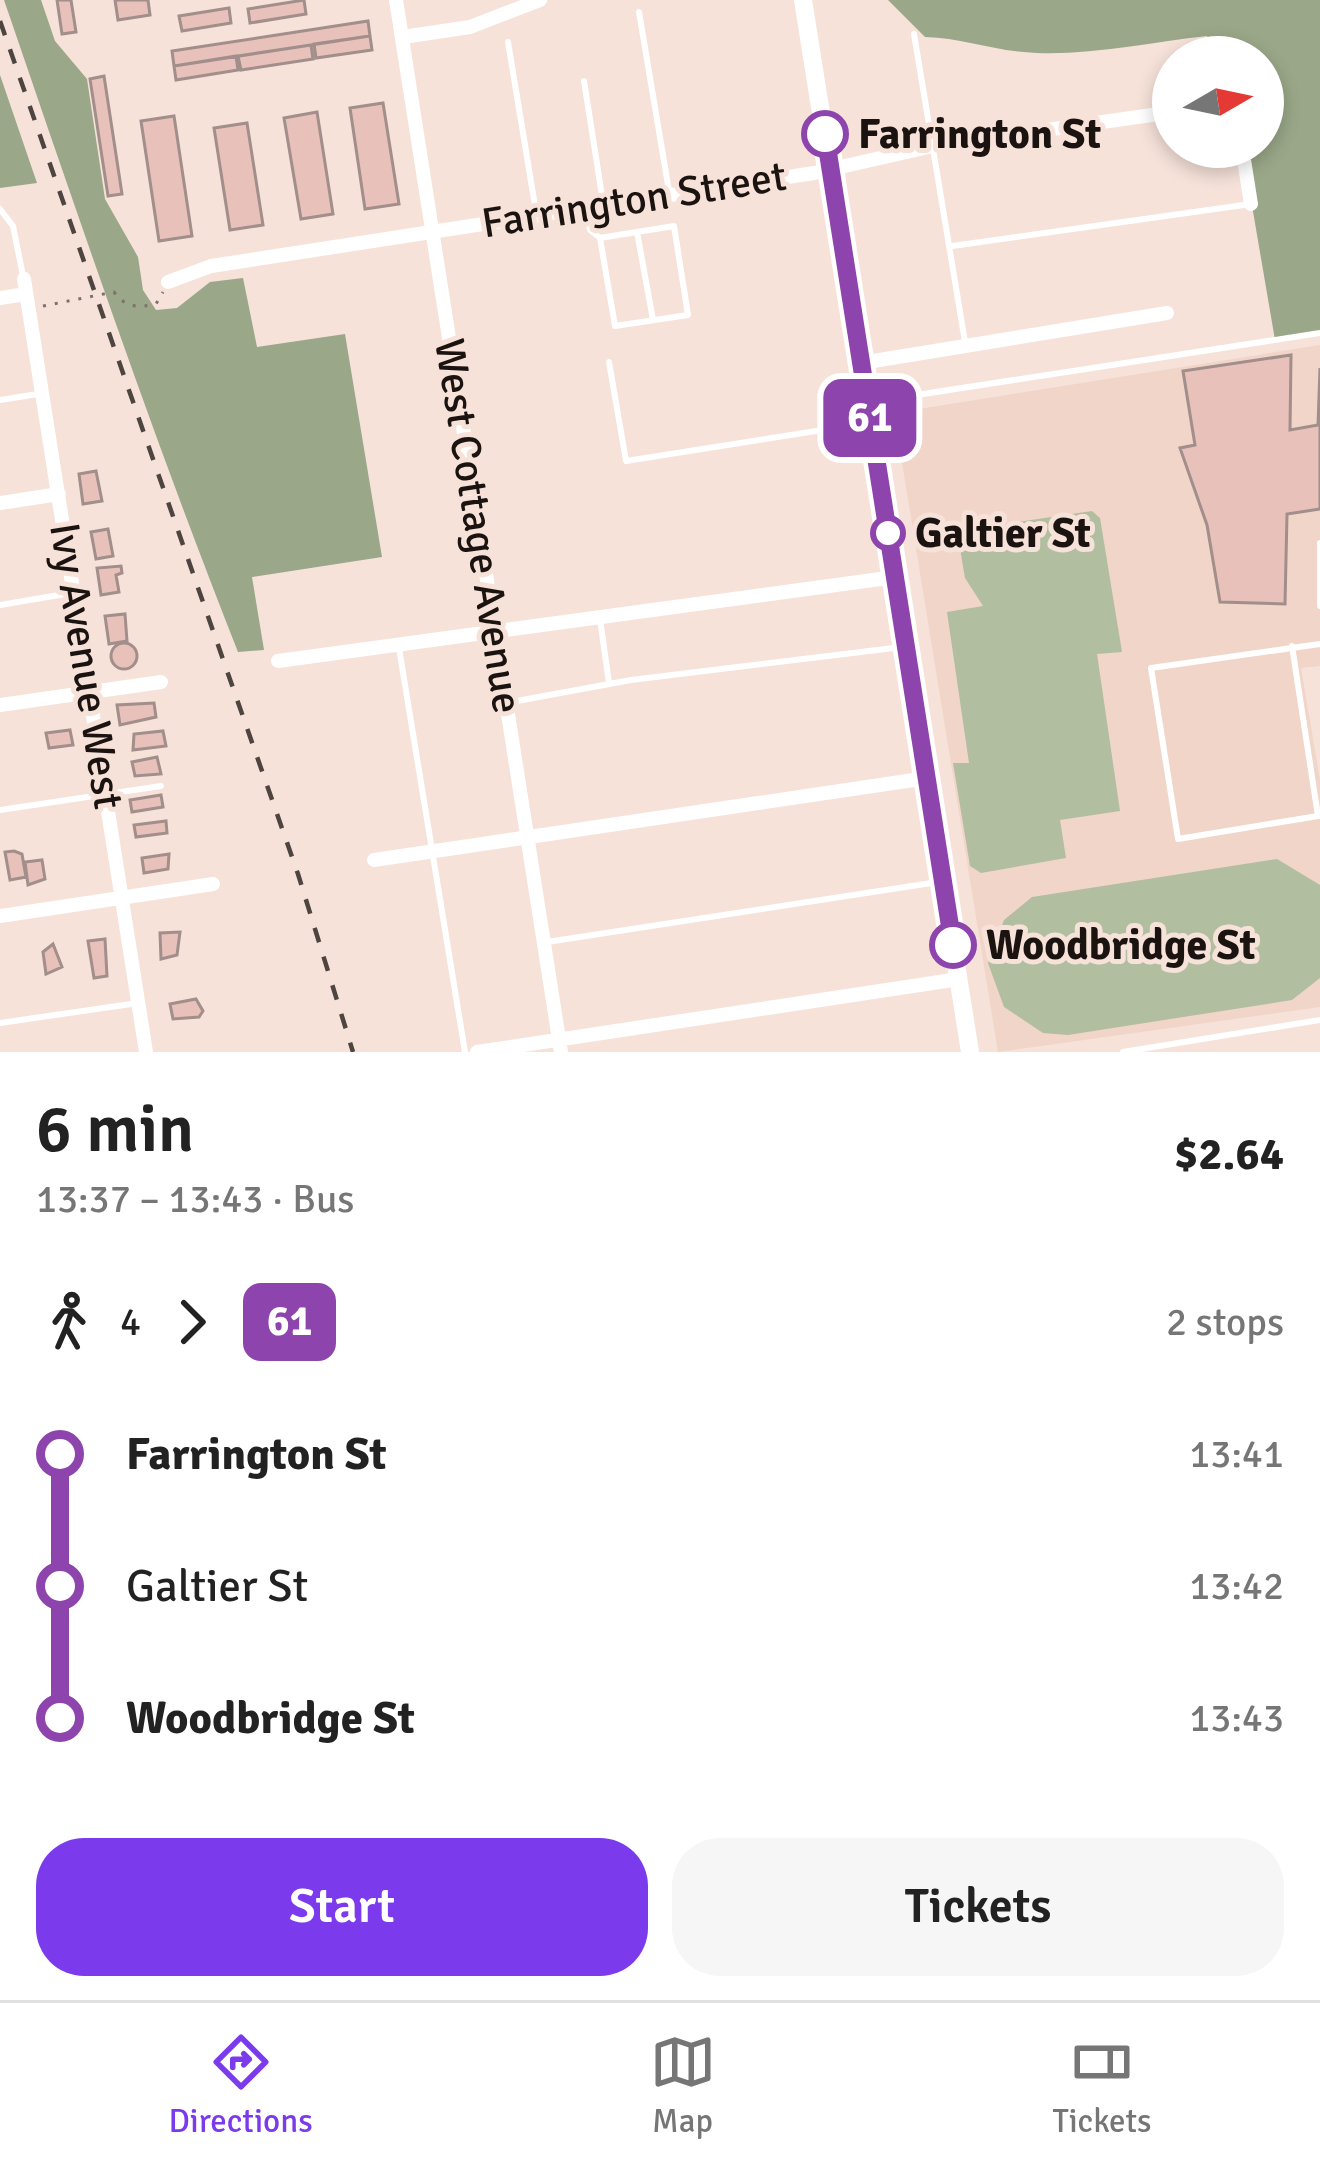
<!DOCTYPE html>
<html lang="en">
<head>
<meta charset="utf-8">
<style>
  :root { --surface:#fff; --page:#f6f6f6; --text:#222; --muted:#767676; --line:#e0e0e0; --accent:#7c3aed }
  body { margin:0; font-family:Signika,sans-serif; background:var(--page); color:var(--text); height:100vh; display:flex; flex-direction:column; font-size:45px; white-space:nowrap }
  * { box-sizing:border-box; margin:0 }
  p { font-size:39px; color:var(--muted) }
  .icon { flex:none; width:66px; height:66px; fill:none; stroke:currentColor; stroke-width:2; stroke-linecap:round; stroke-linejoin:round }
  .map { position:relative; height:1052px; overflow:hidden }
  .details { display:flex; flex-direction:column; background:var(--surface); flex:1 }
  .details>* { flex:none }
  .badge { padding:0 24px; border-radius:18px; font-size:42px; line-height:78px }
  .needle { width:78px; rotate:81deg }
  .buttons { position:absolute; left:1152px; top:36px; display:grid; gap:24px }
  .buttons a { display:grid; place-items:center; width:132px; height:132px; border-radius:50%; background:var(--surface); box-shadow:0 6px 18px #0003; font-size:60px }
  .map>.badge { position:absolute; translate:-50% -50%; box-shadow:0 0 0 6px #fff }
  .legs { display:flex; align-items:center; gap:18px; height:132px; padding:0 36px; font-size:39px }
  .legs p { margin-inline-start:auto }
  .overview { display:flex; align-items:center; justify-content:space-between; height:204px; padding:0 36px }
  h1 { font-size:66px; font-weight:600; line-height:90px }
  .primary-button { display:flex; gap:24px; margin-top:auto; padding:24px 36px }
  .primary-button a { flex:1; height:138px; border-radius:48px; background:var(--accent); color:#fff; font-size:48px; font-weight:600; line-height:138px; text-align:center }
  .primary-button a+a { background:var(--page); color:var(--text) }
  ul { padding:0 36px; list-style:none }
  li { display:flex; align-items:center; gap:42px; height:132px; font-size:45px }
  li i { display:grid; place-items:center; width:18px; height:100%; margin:0 15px; background:currentColor }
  li i::after { content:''; width:30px; height:30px; margin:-15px; border:9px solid; border-radius:50%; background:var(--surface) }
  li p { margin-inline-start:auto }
  li:first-child i { background:linear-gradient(#0000 50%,currentColor 0) }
  li:last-child i { background:linear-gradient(currentColor 50%,#0000 0) }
  .tab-bar { display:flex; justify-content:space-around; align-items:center; height:168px; border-top:3px solid var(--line); background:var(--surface); font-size:33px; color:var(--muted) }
  .tab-bar a { display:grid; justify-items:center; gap:6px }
  .tab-bar .on { color:var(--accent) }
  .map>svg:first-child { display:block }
  .built { fill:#f0d5c8 }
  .green { fill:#b1be9f }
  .forest { fill:#9aa788 }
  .building { fill:#e8c1ba; stroke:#a28e8a; stroke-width:3 }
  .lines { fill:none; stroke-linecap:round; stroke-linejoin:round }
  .path { stroke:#7e716b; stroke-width:3; stroke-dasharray:3 9; stroke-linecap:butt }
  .lane { stroke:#fff; stroke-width:6 }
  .street { stroke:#fff; stroke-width:14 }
  .secondary { stroke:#fff; stroke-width:18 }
  .rail { stroke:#4e4440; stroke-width:4.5; stroke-dasharray:15 15; stroke-linecap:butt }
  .line-1-casing { stroke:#fff; stroke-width:27 }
  .line-1 { stroke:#8e44ad; stroke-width:18 }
  .stop-1-dot { fill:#fff; stroke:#8e44ad; stroke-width:6 }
  .labels { text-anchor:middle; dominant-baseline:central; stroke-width:10; stroke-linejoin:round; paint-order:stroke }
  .stop-label { font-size:42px; font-weight:bold; fill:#1a1310; stroke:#f6e2d9; text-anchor:start }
  .street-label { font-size:42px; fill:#1a1310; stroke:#f6e2d9 }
</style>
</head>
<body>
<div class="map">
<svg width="1320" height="1052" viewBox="0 0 1320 1052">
  <rect width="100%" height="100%" fill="#f6e2d9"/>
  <path class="built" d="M 1320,345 L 1320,666 L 1301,668 L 1320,780 L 1320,1007 L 998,1052 L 894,413 Z"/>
  <path class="green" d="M 1092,511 L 1100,518 L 1122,652 L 1097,654 L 1120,811 L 1060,820 L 1066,858 L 981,873 L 970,866 L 953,763 L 969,763 L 947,612 L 983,606 L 965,578 L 957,531 Z
    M 1277,859 L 1320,885 L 1320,978 L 1292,1000 L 1068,1035 L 1043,1033 L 1004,1007 L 988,963 L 1004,920 L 1032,897 Z"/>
  <path class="forest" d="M 4,0 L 41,0 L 55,41 L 87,79 L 105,199 L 138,257 L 143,290 L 156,310 L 177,308 L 210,282 L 243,278 L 257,347 L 345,334 L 382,557 L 252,577 L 264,650 L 238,652 C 153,437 79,219 4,0 Z
    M 888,0 L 1320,0 L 1320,333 L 1275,340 L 1242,147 L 1263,147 L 1263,57 L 1212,57 L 1207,36 C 1152,42 1093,55 1037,53 C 997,52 964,38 925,37 Z
    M 0,75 L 37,183 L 0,188 Z"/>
  <path class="building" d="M 57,0 L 71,0 L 76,32 L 62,34 Z
    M 115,0 L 148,0 L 150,15 L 118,20 Z
    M 304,0 L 306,14 L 250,23 L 248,9 Z
    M 229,8 L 231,23 L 182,31 L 179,16 Z
    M 368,21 L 370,36 L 174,66 L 172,51 Z
    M 370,36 L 372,50 L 316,58 L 314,44 Z
    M 311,45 L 313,59 L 241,70 L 238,56 Z
    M 236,56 L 238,70 L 176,80 L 174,66 Z
    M 104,76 L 122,194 L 108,196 L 90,79 Z
    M 383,103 L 399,204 L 365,209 L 350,108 Z
    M 317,112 L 333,214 L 301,219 L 284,118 Z
    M 174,116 L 192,236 L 159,241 L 141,121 Z
    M 247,123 L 263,225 L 230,230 L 214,128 Z
    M 1291,355 L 1290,430 L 1318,425 L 1320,368 L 1320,509 L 1287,514 L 1285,604 L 1220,602 L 1207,525 L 1180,448 L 1195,445 L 1183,371 Z
    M 96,471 L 102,501 L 83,504 L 79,474 Z
    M 108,529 L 113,556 L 96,559 L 91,532 Z
    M 121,566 L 122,573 L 116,575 L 119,592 L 101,595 L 97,568 Z
    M 125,614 L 127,641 L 109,644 L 105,616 Z
    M111 656a13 13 0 1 1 26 0a13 13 0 1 1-26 0Z
    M 154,703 L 156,717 L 120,725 L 117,705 Z
    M 70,730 L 73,745 L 49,748 L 46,733 Z
    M 163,731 L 166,746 L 133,750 L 134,734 Z
    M 157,757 L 161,774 L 135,776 L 132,762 Z
    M 161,795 L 163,807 L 132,812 L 130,800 Z
    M 166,821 L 167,833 L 136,837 L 134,825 Z
    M 14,851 L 22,854 L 26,877 L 10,880 L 5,852 Z
    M 169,854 L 168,869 L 144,873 L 142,858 Z
    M 42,860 L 45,879 L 28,885 L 25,862 Z
    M 180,932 L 177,955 L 161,959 L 160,933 Z
    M 105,939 L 107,976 L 94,978 L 88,941 Z
    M 53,944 L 62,967 L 46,974 L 43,952 Z
    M 196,999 L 203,1011 L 199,1017 L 173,1019 L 170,1004 Z"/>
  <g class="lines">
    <path class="path" d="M 43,306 L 114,292 C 126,308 137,308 156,304 L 163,292"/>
    <path class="lane" d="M 639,12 L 669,191
      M 914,34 L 965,342
      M 508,42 L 536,212
      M 584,81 L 603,202
      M 0,209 L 13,226 L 23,276
      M 586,211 L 590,230 L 600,238 L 615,326 L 688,315 L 674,226 L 600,238
      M 637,232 L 653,320
      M 952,246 L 1251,204
      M 609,362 L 626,461 L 867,423
      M 0,400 L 38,394
      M 871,402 L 1320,333
      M 1320,543 L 1320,606
      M 0,605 L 71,593
      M 600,619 L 609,683
      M 1292,646 L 1318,816 L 1178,839 L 1151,668 L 1320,644
      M 399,648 L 465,1052
      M 506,703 L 631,680 L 902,647
      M 0,810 L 161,786
      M 547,942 L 938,882
      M 0,1023 L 138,1003
      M 1123,1052 L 1320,1020"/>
    <path class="street" d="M 396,0 L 561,1052
      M 403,37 L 470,27 L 540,0
      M 1242,147 L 1251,204
      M 24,279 L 146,1052
      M 168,282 L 211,266 L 814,173 L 933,146 L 1173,112
      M 0,298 L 26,294
      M 861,363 L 1167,313
      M 0,503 L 59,494
      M 278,661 L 895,577
      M 0,705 L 161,682
      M 374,860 L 927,778
      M 0,916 L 213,884
      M 477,1052 L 959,979"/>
    <path class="secondary" d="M 803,0 L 970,1052"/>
    <path class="rail" d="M 0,21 L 298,874 L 353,1052"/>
  </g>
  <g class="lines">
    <defs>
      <path id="line-1" d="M 825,134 L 953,945"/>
    </defs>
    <use href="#line-1" class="line-1-casing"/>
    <use href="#line-1" class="line-1"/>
  </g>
  <g class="stop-1-dot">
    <circle cx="825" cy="134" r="21"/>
    <circle cx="888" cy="533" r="15"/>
    <circle cx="953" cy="945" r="21"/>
  </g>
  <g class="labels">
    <g class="stop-label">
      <text x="858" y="134">Farrington St</text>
      <text x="915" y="533">Galtier St</text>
      <text x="986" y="945">Woodbridge St</text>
    </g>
    <g class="street-label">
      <text transform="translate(634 200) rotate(-9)">Farrington Street</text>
      <text transform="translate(478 526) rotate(81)">West Cottage Avenue</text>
      <text transform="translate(86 666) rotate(81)">Ivy Avenue West</text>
    </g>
  </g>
</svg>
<div class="buttons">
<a><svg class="needle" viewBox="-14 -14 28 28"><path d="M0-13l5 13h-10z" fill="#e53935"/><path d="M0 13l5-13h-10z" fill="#767676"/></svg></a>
</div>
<b class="badge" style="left:870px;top:418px;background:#8e44ad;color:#fff">61</b>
</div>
<section class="details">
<div class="overview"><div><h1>6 min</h1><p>13:37 – 13:43 · Bus</p></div><b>$2.64</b></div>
<div class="legs"><svg class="icon" aria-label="walk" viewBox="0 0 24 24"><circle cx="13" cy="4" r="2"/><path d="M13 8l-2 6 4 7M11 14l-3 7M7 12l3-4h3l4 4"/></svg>4<svg class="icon" aria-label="forward" viewBox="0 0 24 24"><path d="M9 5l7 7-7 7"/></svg><b class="badge" style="background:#8e44ad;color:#fff">61</b><p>2 stops</p></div>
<ul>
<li><i style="color:#8e44ad"></i><b>Farrington St</b><p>13:41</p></li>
<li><i style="color:#8e44ad"></i><span>Galtier St</span><p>13:42</p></li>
<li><i style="color:#8e44ad"></i><b>Woodbridge St</b><p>13:43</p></li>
</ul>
<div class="primary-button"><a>Start</a><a>Tickets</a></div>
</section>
<nav class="tab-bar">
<a class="on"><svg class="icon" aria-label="directions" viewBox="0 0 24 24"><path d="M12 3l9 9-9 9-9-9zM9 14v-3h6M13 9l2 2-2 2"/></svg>Directions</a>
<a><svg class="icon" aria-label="map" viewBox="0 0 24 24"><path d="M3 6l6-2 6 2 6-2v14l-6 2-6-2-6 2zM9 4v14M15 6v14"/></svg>Map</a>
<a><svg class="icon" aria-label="tickets" viewBox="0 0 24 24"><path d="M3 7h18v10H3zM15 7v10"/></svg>Tickets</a>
</nav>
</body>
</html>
